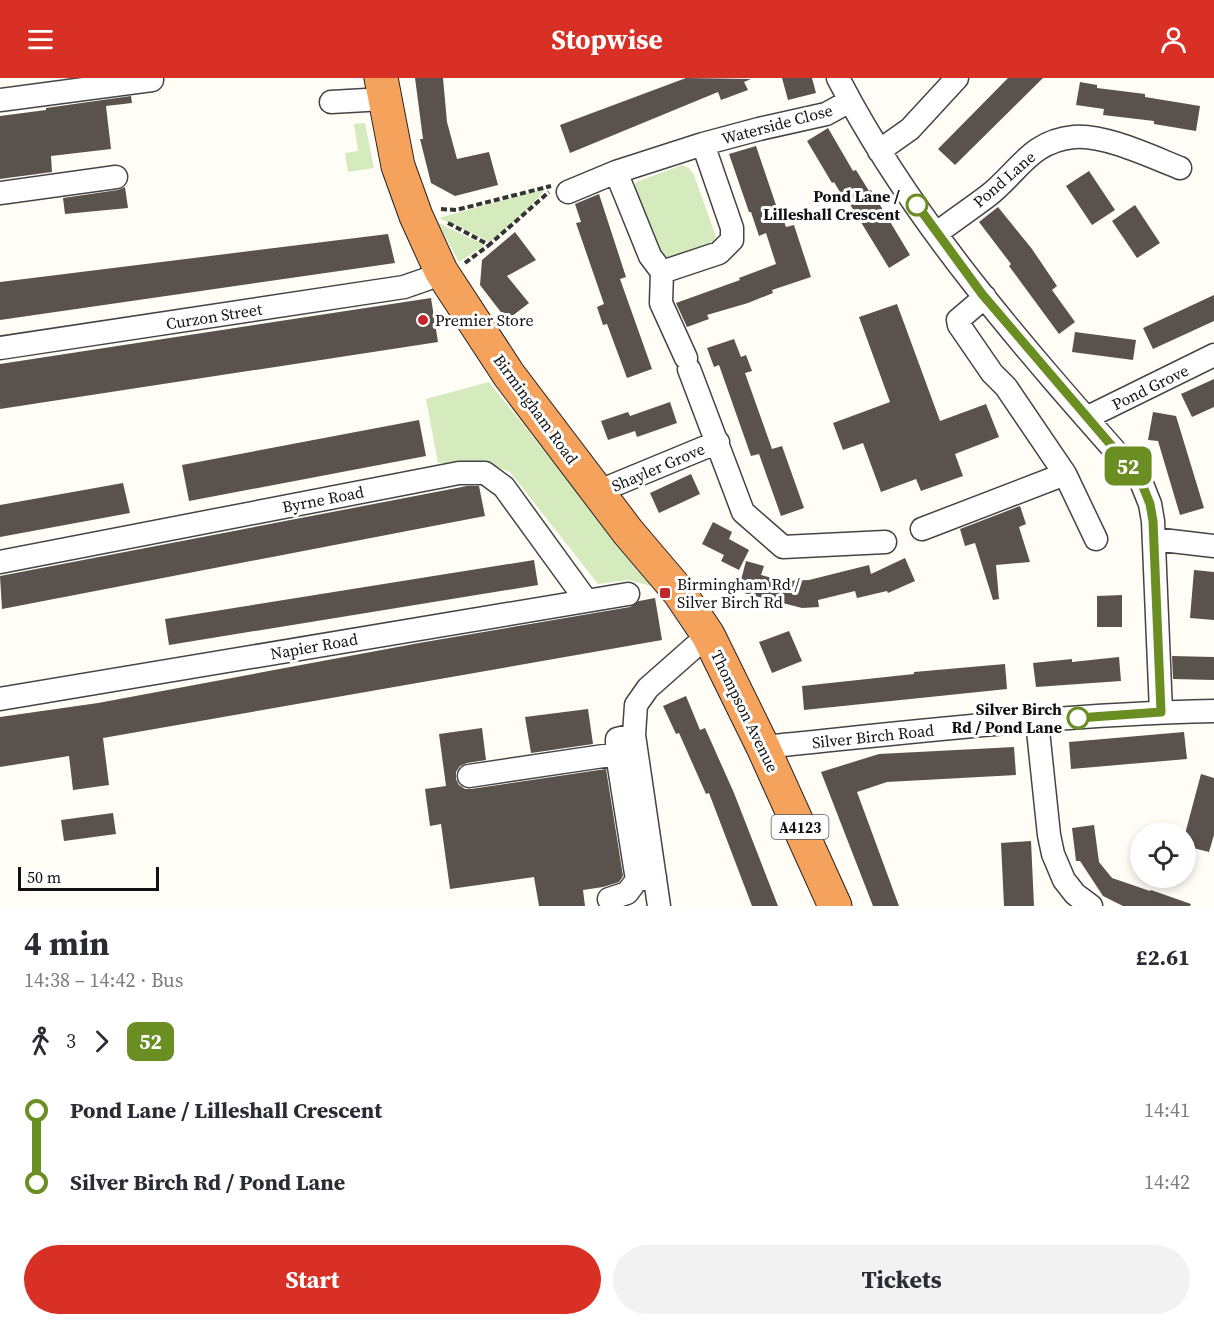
<!DOCTYPE html>
<html lang="en">
<head>
<meta charset="utf-8">
<style>
  :root { --surface:#fff; --page:#f2f2f3; --text:#2b2b33; --muted:#7c7c81; --accent:#d93025 }
  body { margin:0; font-family:"Source Serif 4",serif; background:var(--page); color:var(--text); height:100vh; display:flex; flex-direction:column; font-size:22px; white-space:nowrap }
  * { box-sizing:border-box; margin:0 }
  p { font-size:20px; color:var(--muted) }
  .icon { flex:none; width:33px; height:33px; fill:none; stroke:currentColor; stroke-width:2; stroke-linecap:round; stroke-linejoin:round }
  .map { position:relative; height:828px; overflow:hidden }
  .panel { display:flex; flex-direction:column; background:var(--surface); flex:1 }
  .panel>* { flex:none }
  .badge { padding:0 12px; border-radius:9px; font-size:21px; line-height:39px }
  .controls { position:absolute; left:1130px; top:744px; display:grid; gap:12px }
  .controls a { display:grid; place-items:center; width:66px; height:66px; border-radius:50%; background:var(--surface); box-shadow:0 3px 9px #0003; font-size:30px }
  .scale { position:absolute; left:18px; bottom:15px; width:141px; box-sizing:border-box; padding-left:6px; border:3px solid #111; border-top:0; font-size:16px; line-height:21px; white-space:nowrap; color:#111; -webkit-text-stroke:4px #fff; paint-order:stroke }
  .map>.badge { position:absolute; translate:-50% -50%; box-shadow:0 0 0 3px #fff }
  .legs { display:flex; align-items:center; gap:9px; height:66px; padding:0 24px; font-size:20px }
  .legs p { margin-inline-start:auto }
  .head { display:flex; align-items:center; justify-content:space-between; height:102px; padding:0 24px }
  h1 { font-size:33px; font-weight:700; line-height:45px }
  .action { display:flex; gap:12px; margin-top:auto; padding:12px 24px }
  .action a { flex:1; height:69px; border-radius:36px; background:var(--accent); color:#fff; font-size:24px; font-weight:700; line-height:69px; text-align:center }
  .action a+a { background:var(--page); color:var(--text) }
  ul { padding:0 24px; list-style:none }
  li { display:flex; align-items:center; gap:21px; height:72px; font-size:22px }
  li i { display:grid; place-items:center; width:9px; height:100%; margin:0 8px; background:currentColor }
  li i::after { content:''; width:15px; height:15px; margin:-8px; border:4px solid; border-radius:50%; background:var(--surface) }
  li p { margin-inline-start:auto }
  li:first-child i { background:linear-gradient(#0000 50%,currentColor 0) }
  li:last-child i { background:linear-gradient(currentColor 50%,#0000 0) }
  header { display:flex; justify-content:space-between; align-items:center; height:78px; padding:0 24px; background:var(--accent); color:#fff; font-size:27px; font-weight:700 }
  .map>svg:first-child { display:block }
  .green { fill:#d5ebbd }
  .building { fill:#5a524d }
  .lines { fill:none; stroke-linecap:round; stroke-linejoin:round }
  .minor-casing { stroke:#444; stroke-width:25 }
  .highway-casing { stroke:#222; stroke-width:35 }
  .path { stroke:#333; stroke-width:4; stroke-dasharray:6 3; stroke-linecap:butt }
  .minor { stroke:#fff; stroke-width:22 }
  .highway { stroke:#f5a25d; stroke-width:33 }
  .line-1-casing { stroke:#fff; stroke-width:14 }
  .line-1 { stroke:#6b8e23; stroke-width:9 }
  .stop-1-dot { fill:#fff; stroke:#6b8e23; stroke-width:3 }
  .poi-dot { fill:#c4262e; stroke:#fff; stroke-width:2 }
  .labels { text-anchor:middle; dominant-baseline:central; stroke-width:6; stroke-linejoin:round; paint-order:stroke }
  .shield { fill:#fff; stroke:#585858; stroke-width:1.5 }
  .shield-label { font-size:15px; font-weight:bold; fill:#111 }
  .street-label { font-size:16px; fill:#111; stroke:#fff }
  .stop-label { font-size:16px; font-weight:bold; fill:#111; stroke:#fff; text-anchor:end }
  .poi-label { font-size:16px; fill:#111; stroke:#fff; text-anchor:start }
</style>
</head>
<body>
<header><svg class="icon" aria-label="menu" viewBox="0 0 24 24"><path d="M4 6h16M4 12h16M4 18h16"/></svg>Stopwise<svg class="icon" aria-label="person" viewBox="0 0 24 24"><circle cx="12" cy="8" r="4"/><path d="M4 21q1-7 8-7t8 7"/></svg></header>
<div class="map">
<svg width="1214" height="828" viewBox="0 0 1214 828">
  <rect width="100%" height="100%" fill="#fffdf5"/>
  <path class="green" d="M 365,45 L 374,90 L 348,94 L 345,75 L 358,73 L 354,46 Z
    M 682,87 L 689,90 L 694,97 L 716,159 L 712,166 L 667,184 L 659,180 L 633,112 L 636,104 Z
    M 546,110 L 527,132 L 490,164 L 439,140 Z
    M 438,145 L 485,167 L 459,184 Z
    M 489,304 L 652,508 L 628,502 L 598,506 L 510,394 L 486,385 L 438,385 L 426,321 Z"/>
  <path class="building" d="M 415,0 L 443,0 L 447,44 L 457,81 L 489,74 L 498,107 L 455,118 L 431,105 L 420,61 L 423,61 Z
    M 686,0 L 751,1 L 744,4 L 748,12 L 721,22 L 718,14 L 570,75 L 560,47 Z
    M 782,0 L 812,0 L 816,15 L 788,22 Z
    M 1008,0 L 1043,0 L 955,87 L 938,71 Z
    M 1080,4 L 1097,7 L 1097,10 L 1145,16 L 1145,19 L 1200,28 L 1196,53 L 1154,46 L 1154,43 L 1103,37 L 1104,31 L 1076,27 Z
    M 131,18 L 132,25 L 106,28 L 111,71 L 51,78 L 52,94 L 0,101 L 0,38 L 46,32 L 46,30 Z
    M 828,50 L 853,93 L 856,92 L 869,113 L 871,112 L 910,177 L 889,190 L 848,123 L 846,124 L 834,104 L 832,105 L 807,63 Z
    M 756,68 L 778,133 L 780,132 L 786,149 L 794,147 L 811,199 L 772,212 L 773,215 L 748,225 L 707,237 L 709,241 L 687,249 L 676,225 L 740,202 L 739,200 L 776,186 L 766,155 L 759,158 L 751,134 L 749,134 L 729,76 Z
    M 1089,93 L 1115,132 L 1092,147 L 1066,108 Z
    M 125,109 L 128,130 L 65,136 L 63,120 L 118,112 Z
    M 599,116 L 626,199 L 620,201 L 652,291 L 627,300 L 607,246 L 603,247 L 597,229 L 604,226 L 576,145 L 581,144 L 575,126 Z
    M 1135,127 L 1160,165 L 1137,180 L 1112,143 Z
    M 998,129 L 1032,171 L 1057,208 L 1052,212 L 1075,244 L 1059,256 L 1009,188 L 1011,186 L 979,144 Z
    M 515,154 L 536,182 L 507,198 L 529,225 L 507,242 L 480,207 L 482,182 Z
    M 388,156 L 395,185 L 0,242 L 0,204 Z
    M 1214,217 L 1214,243 L 1153,271 L 1143,250 Z
    M 431,220 L 438,264 L 0,331 L 0,286 Z
    M 897,226 L 940,343 L 986,326 L 999,359 L 955,376 L 963,398 L 921,413 L 916,401 L 881,414 L 863,365 L 843,372 L 833,345 L 890,324 L 859,239 Z
    M 1075,254 L 1136,262 L 1133,282 L 1072,274 Z
    M 734,261 L 741,279 L 746,277 L 752,293 L 745,295 L 772,371 L 782,368 L 804,430 L 781,438 L 759,376 L 751,378 L 719,287 L 714,289 L 707,270 Z
    M 1214,301 L 1214,329 L 1192,339 L 1181,316 Z
    M 670,324 L 677,345 L 637,359 L 635,353 L 608,362 L 601,343 L 628,334 L 630,338 Z
    M 1153,334 L 1176,338 L 1204,430 L 1180,437 L 1158,363 L 1148,362 Z
    M 419,342 L 426,378 L 189,423 L 182,387 Z
    M 691,396 L 700,416 L 659,435 L 650,415 Z
    M 123,405 L 130,435 L 0,459 L 0,427 Z
    M 467,408 L 479,408 L 485,438 L 2,531 L 0,498 Z
    M 1020,428 L 1026,446 L 1019,449 L 1030,484 L 996,487 L 999,521 L 993,522 L 975,465 L 965,468 L 960,451 Z
    M 713,444 L 732,454 L 729,461 L 749,472 L 739,492 L 721,483 L 724,477 L 702,466 Z
    M 905,480 L 915,503 L 888,515 L 887,513 L 857,520 L 855,513 L 818,522 L 819,529 L 802,530 L 744,515 L 746,508 L 740,506 L 746,483 L 764,488 L 761,497 L 783,503 L 809,502 L 869,487 L 871,496 Z
    M 534,482 L 538,507 L 169,567 L 165,541 Z
    M 1194,492 L 1214,494 L 1214,542 L 1190,540 Z
    M 1122,517 L 1122,549 L 1097,549 L 1097,518 Z
    M 655,520 L 662,562 L 103,660 L 109,707 L 73,712 L 69,678 L 0,689 L 0,639 L 98,625 L 419,565 L 630,529 L 639,523 Z
    M 789,553 L 802,583 L 772,595 L 759,564 Z
    M 1172,578 L 1214,579 L 1214,602 L 1173,601 Z
    M 1119,579 L 1121,603 L 1036,609 L 1033,585 L 1072,581 L 1072,584 Z
    M 1005,586 L 1007,611 L 804,632 L 802,608 L 914,596 L 914,594 Z
    M 686,618 L 700,652 L 705,650 L 734,715 L 778,828 L 752,828 L 709,715 L 706,716 L 679,655 L 676,656 L 663,628 Z
    M 588,631 L 593,666 L 531,675 L 525,639 Z
    M 482,650 L 486,682 L 467,685 L 460,688 L 456,694 L 456,701 L 459,707 L 465,711 L 471,711 L 606,691 L 623,798 L 619,804 L 603,809 L 583,812 L 585,828 L 539,828 L 534,799 L 450,811 L 441,746 L 430,748 L 425,711 L 446,708 L 439,656 Z
    M 1184,654 L 1187,681 L 1071,691 L 1069,664 Z
    M 1014,669 L 1016,697 L 887,704 L 857,714 L 899,828 L 873,828 L 821,694 L 879,676 Z
    M 1201,696 L 1214,700 L 1214,757 L 1209,774 L 1185,768 L 1185,756 Z
    M 113,735 L 116,756 L 64,763 L 61,742 Z
    M 1094,747 L 1099,784 L 1112,800 L 1150,813 L 1151,812 L 1191,826 L 1190,828 L 1123,828 L 1103,818 L 1080,783 L 1076,783 L 1072,750 Z
    M 1031,763 L 1034,828 L 1004,828 L 1001,765 Z"/>
  <g class="lines">
    <defs>
      <path id="minor" d="M 838,0 C 913,146 1032,279 1140,401 L 1150,426 L 1153,443 L 1161,634
        M 0,22 L 152,2
        M 331,24 L 384,21
        M 879,73 L 910,51 L 957,0
        M 616,94 L 650,178 L 662,194 L 719,175 L 732,162 L 732,150 L 703,66
        M 568,114 L 616,94 L 703,66 L 759,51 L 826,36 L 850,23
        M 0,115 L 116,99
        M 937,155 C 954,142 972,130 989,117 C 1019,93 1031,63 1074,59 C 1104,56 1152,79 1180,90
        M 662,194 L 661,225 L 686,280
        M 985,219 L 958,242 L 959,247 L 992,295 L 1006,309 L 1065,396 L 1096,461
        M 0,270 L 404,209 L 427,201
        M 689,291 L 743,434 L 783,469 L 885,464
        M 1086,340 L 1214,277
        M 597,414 L 718,364
        M 922,451 L 1065,396
        M 1154,461 L 1214,468
        M 0,484 L 459,395 L 485,395 L 504,409 L 586,522
        M 0,621 L 628,516
        M 1037,643 L 1049,757 L 1053,776 L 1064,802 L 1075,816 L 1091,828
        M 634,657 L 617,661 L 617,676 L 637,802 L 655,799
        M 763,669 C 913,654 1063,636 1214,633
        M 469,698 L 617,676
        M 609,821 L 627,815 L 637,802
        M 659,828 L 634,657 L 636,627 L 648,610 L 708,557"/>
      <path id="highway" d="M 381,0 L 398,88 L 416,138 L 441,193 L 509,297 L 628,454 L 679,514 L 708,557 L 763,669 L 835,828"/>
    </defs>
    <use href="#minor" class="minor-casing"/>
    <use href="#highway" class="highway-casing"/>
    <path class="path" d="M 441,131 L 456,132 L 551,108
      M 448,145 L 489,167 L 549,114
      M 465,185 L 489,167"/>
    <use href="#minor" class="minor"/>
    <use href="#highway" class="highway"/>
  </g>
  <g class="lines">
    <defs>
      <path id="line-1" d="M 917,127 L 982,216 L 1140,401 L 1150,426 L 1153,443 L 1161,634 L 1078,640"/>
    </defs>
    <use href="#line-1" class="line-1-casing"/>
    <use href="#line-1" class="line-1"/>
  </g>
  <g class="stop-1-dot">
    <circle cx="917" cy="127" r="10"/>
    <circle cx="1078" cy="640" r="10"/>
  </g>
  <g class="poi-dot">
    <circle cx="423" cy="242" r="6"/>
    <rect x="659" y="509" width="12" height="12" rx="3"/>
  </g>
  <g class="labels">
    <rect class="shield" x="771.5" y="737" width="57" height="24" rx="4.5"/>
    <g class="shield-label">
      <text x="800" y="749">A4123</text>
    </g>
    <g class="street-label">
      <text transform="translate(777 46) rotate(-15)">Waterside Close</text>
      <text transform="translate(1004 101) rotate(-41)">Pond Lane</text>
      <text transform="translate(214 238) rotate(-9)">Curzon Street</text>
      <text transform="translate(1150 309) rotate(-26)">Pond Grove</text>
      <text transform="translate(536 331) rotate(54)">Birmingham Road</text>
      <text transform="translate(658 389) rotate(-23)">Shayler Grove</text>
      <text transform="translate(323 421) rotate(-11)">Byrne Road</text>
      <text transform="translate(314 568) rotate(-10)">Napier Road</text>
      <text transform="translate(745 633) rotate(64)">Thompson Avenue</text>
      <text transform="translate(873 658) rotate(-6)">Silver Birch Road</text>
    </g>
    <g class="stop-label">
      <text x="900" y="118">Pond Lane /<tspan x="900" dy="18">Lilleshall Crescent</tspan></text>
      <text x="1062" y="631">Silver Birch<tspan x="1062" dy="18">Rd / Pond Lane</tspan></text>
    </g>
    <g class="poi-label">
      <text x="435" y="242">Premier Store</text>
      <text x="677" y="506">Birmingham Rd /<tspan x="677" dy="18">Silver Birch Rd</tspan></text>
    </g>
  </g>
</svg>
<div class="controls">
<a><svg class="icon" aria-label="locate" viewBox="0 0 24 24"><circle cx="12" cy="12" r="6"/><path d="M12 2v4M12 18v4M2 12h4M18 12h4"/></svg></a>
</div>
<div class="scale">50 m</div>
<b class="badge" style="left:1128px;top:388px;background:#6b8e23;color:#fff">52</b>
</div>
<section class="panel">
<div class="head"><div><h1>4 min</h1><p>14:38 – 14:42 · Bus</p></div><b>£2.61</b></div>
<div class="legs"><svg class="icon" aria-label="walk" viewBox="0 0 24 24"><circle cx="13" cy="4" r="2"/><path d="M13 8l-2 6 4 7M11 14l-3 7M7 12l3-4h3l4 4"/></svg>3<svg class="icon" aria-label="forward" viewBox="0 0 24 24"><path d="M9 5l7 7-7 7"/></svg><b class="badge" style="background:#6b8e23;color:#fff">52</b></div>
<ul>
<li><i style="color:#6b8e23"></i><b>Pond Lane / Lilleshall Crescent</b><p>14:41</p></li>
<li><i style="color:#6b8e23"></i><b>Silver Birch Rd / Pond Lane</b><p>14:42</p></li>
</ul>
<div class="action"><a>Start</a><a>Tickets</a></div>
</section>
</body>
</html>
